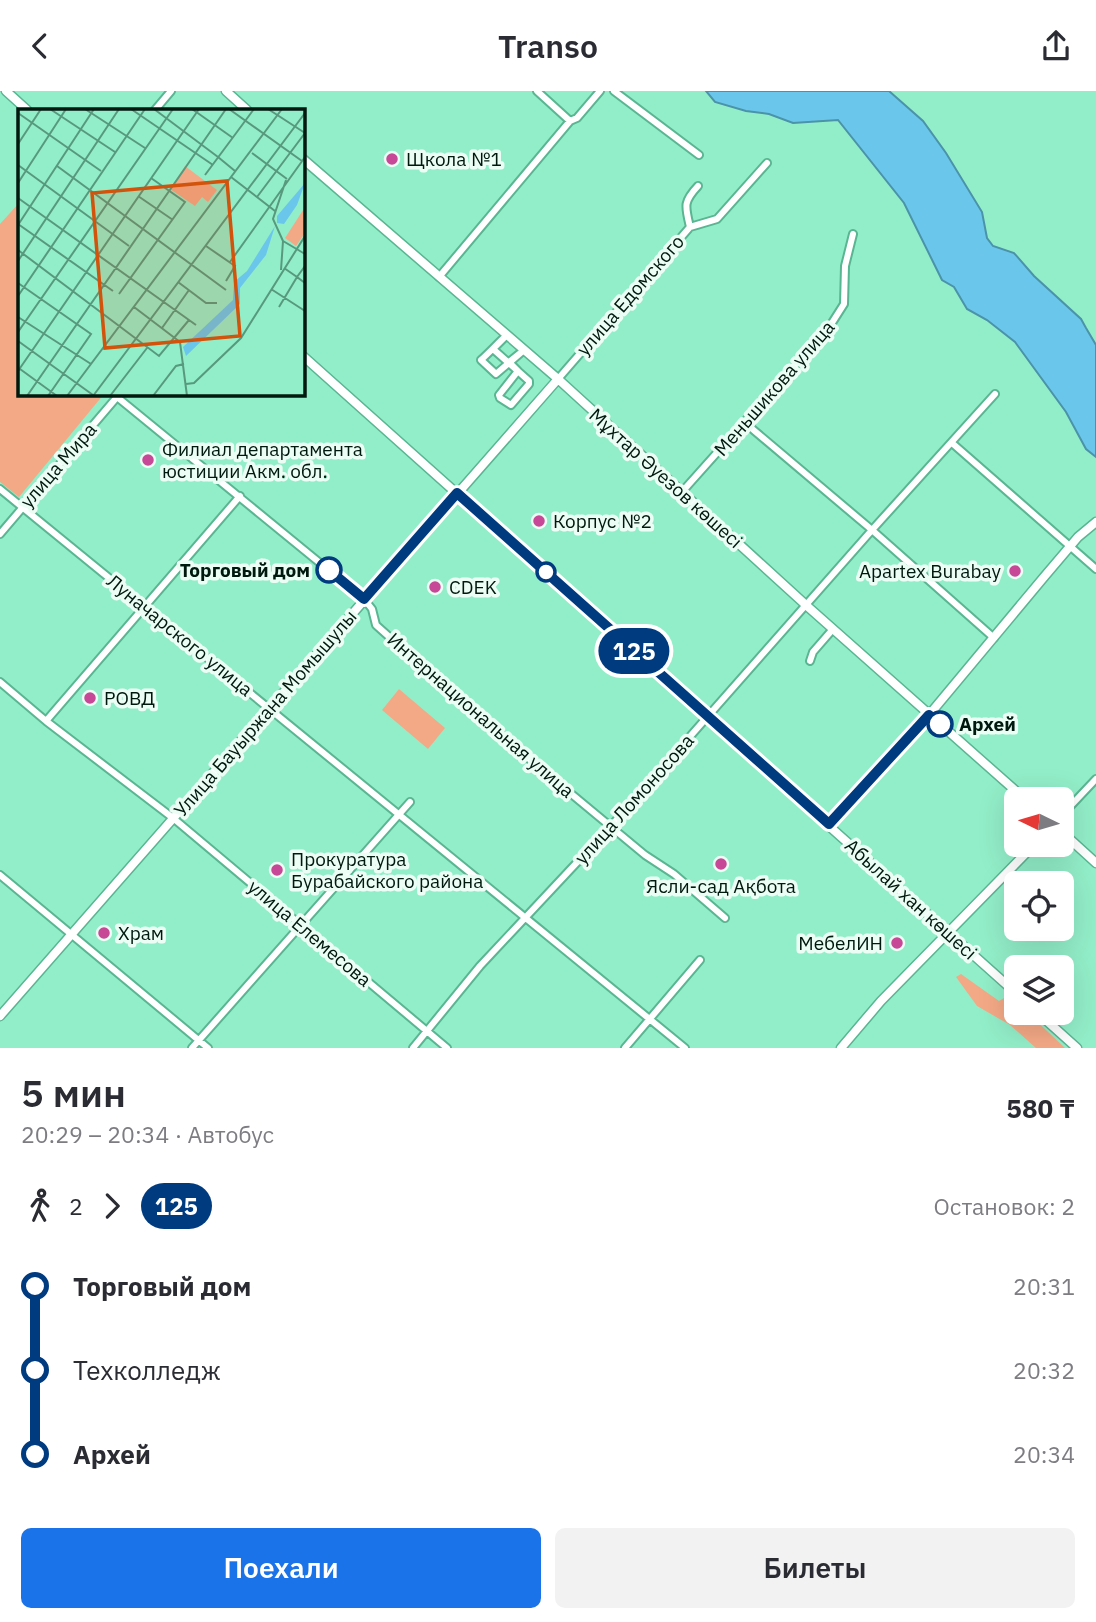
<!DOCTYPE html>
<html lang="ru">
<head>
<meta charset="utf-8">
<style>
  :root { --surface:#fff; --page:#f2f2f3; --text:#2b2b33; --muted:#7c7c81; --accent:#1a73e8 }
  body { margin:0; font-family:"IBM Plex Sans",sans-serif; background:var(--page); color:var(--text); height:100vh; display:flex; flex-direction:column; font-size:26px; white-space:nowrap }
  * { box-sizing:border-box; margin:0 }
  p { font-size:23px; color:var(--muted) }
  .icon { flex:none; width:38px; height:38px; fill:none; stroke:currentColor; stroke-width:2; stroke-linecap:round; stroke-linejoin:round }
  .map { position:relative; height:957px; overflow:hidden }
  .panel { display:flex; flex-direction:column; background:var(--surface); flex:1 }
  .panel>* { flex:none }
  .badge { padding:0 14px; border-radius:23px; font-size:24px; line-height:46px }
  .needle { width:46px; rotate:275deg }
  .tools { position:absolute; left:1004px; top:696px; display:grid; gap:14px }
  .tools a { display:grid; place-items:center; width:70px; height:70px; border-radius:10px; background:var(--surface); box-shadow:0 7px 28px #0002; font-size:35px }
  .map>.badge { position:absolute; translate:-50% -50%; box-shadow:0 0 0 4px #fff }
  .legs { display:flex; align-items:center; gap:10px; height:77px; padding:0 21px; font-size:23px }
  .legs p { margin-inline-start:auto }
  .overview { display:flex; align-items:center; justify-content:space-between; height:119px; padding:0 21px }
  h1 { font-size:38px; font-weight:600; line-height:52px }
  .primary-button { display:flex; gap:14px; margin-top:auto; padding:14px 21px }
  .primary-button a { flex:1; height:80px; border-radius:10px; background:var(--accent); color:#fff; font-size:28px; font-weight:600; line-height:80px; text-align:center }
  .primary-button a+a { background:var(--page); color:var(--text) }
  ul { padding:0 21px; list-style:none }
  li { display:flex; align-items:center; gap:24px; height:84px; font-size:26px }
  li i { display:grid; place-items:center; width:10px; height:100%; margin:0 9px; background:currentColor }
  li i::after { content:''; width:18px; height:18px; margin:-9px; border:5px solid; border-radius:50%; background:var(--surface) }
  li p { margin-inline-start:auto }
  li:first-child i { background:linear-gradient(#0000 50%,currentColor 0) }
  li:last-child i { background:linear-gradient(currentColor 50%,#0000 0) }
  header { display:flex; justify-content:space-between; align-items:center; height:91px; padding:0 21px; background:var(--surface); font-size:32px; font-weight:600 }
  .map>svg:first-child { display:block }
  .green { fill:#f4a986 }
  .water { fill:#6ac7eb; stroke:#4a93a9; stroke-width:2 }
  .lines { fill:none; stroke-linecap:round; stroke-linejoin:round }
  .street-casing { stroke:#5ab592; stroke-width:10 }
  .secondary-casing { stroke:#5ab592; stroke-width:11 }
  .street { stroke:#fff; stroke-width:6 }
  .secondary { stroke:#fff; stroke-width:8 }
  .line-1-casing { stroke:#fff; stroke-width:16 }
  .line-1 { stroke:#003b80; stroke-width:10 }
  .poi-dot { fill:#c64896; stroke:#ecfdf5; stroke-width:2.5 }
  .stop-1-dot { fill:#fff; stroke:#003b80; stroke-width:3.5 }
  .labels { text-anchor:middle; dominant-baseline:central; stroke-width:7; stroke-linejoin:round; paint-order:stroke }
  .poi-label { font-size:19px; fill:#00190f; stroke:#ecfdf5; text-anchor:start }
  .street-label { font-size:19px; fill:#00190f; stroke:#ecfdf5 }
  .stop-label { font-size:19px; font-weight:bold; fill:#00190f; stroke:#ecfdf5; text-anchor:end }
  .inset-road { fill:none; stroke:#58997e; stroke-width:2 }
  .view { fill:#d1530c; fill-opacity:0.15; stroke:#d1530c; stroke-width:3.5 }
  .inset-edge { fill:none; stroke:#00190f; stroke-width:3.5 }
</style>
</head>
<body>
<header><svg class="icon" aria-label="back" viewBox="0 0 24 24"><path d="M15 5l-7 7 7 7"/></svg>Transo<svg class="icon" aria-label="share" viewBox="0 0 24 24"><path d="M12 15V3M7 8l5-5 5 5M5 13v7h14v-7"/></svg></header>
<div class="map">
<svg width="1096" height="957" viewBox="0 0 1096 957">
  <rect width="100%" height="100%" fill="#92eec8"/>
  <path class="green" d="M 19,112 L 19,303 L 104,303 L 19,406 L 0,391 L 0,133 Z
    M 399,598 L 445,637 L 428,658 L 382,619 Z
    M 961,883 L 999,910 L 1009,904 L 1017,912 L 1017,922 L 1028,922 L 1065,957 L 1036,957 L 1010,934 L 977,915 L 956,886 Z"/>
  <path class="water" d="M 706,0 L 889,0 L 923,30 L 946,62 L 982,121 L 987,147 L 993,155 L 1014,162 L 1034,185 L 1081,228 L 1086,237 L 1096,254 L 1096,366 L 1086,358 L 1066,321 L 1015,251 L 987,229 L 967,218 L 954,196 L 942,189 L 904,112 L 838,29 L 793,32 L 769,23 L 746,20 L 715,11 Z"/>
  <g class="lines">
    <defs>
      <path id="street" d="M 537,0 L 570,30
        M 614,0 L 699,64
        M 155,19 L 171,0
        M 690,136 C 685,115 683,111 698,95
        M 439,186 L 570,30 L 577,27 L 600,0
        M 524,259 L 509,271 L 518,280 L 499,304 L 500,307 L 511,314 L 529,293 L 529,290 L 493,258 L 507,244 C 498,252 490,261 481,269 L 496,283 L 524,259
        M 558,288 L 690,136 L 717,128 L 767,72
        M 744,331 L 872,439 L 994,547
        M 952,352 L 1096,478
        M 0,398 L 685,957
        M 681,402 L 830,235 L 844,213 L 845,175 L 853,143
        M 0,443 L 117,306 L 364,508 L 372,518 L 376,534 L 481,628 L 645,764 L 674,783 L 725,827
        M 810,570 L 813,561 L 833,538
        M 0,591 L 46,630 L 173,727 L 447,957
        M 46,630 L 240,405
        M 1062,724 L 1096,688
        M 0,784 L 208,957
        M 192,957 L 410,711
        M 413,957 L 480,875 L 612,734 L 872,439 L 995,303
        M 625,957 L 700,869"/>
      <path id="secondary" d="M 6,0 L 27,19
        M 226,0 L 247,19
        M 303,68 L 558,288 L 807,515 L 1026,709
        M 303,265 L 1017,903
        M 829,733 L 929,624 L 1044,486 L 1078,446 L 1096,431
        M 1062,741 L 1096,772
        M 1038,922 L 1077,957
        M 0,925 L 558,288
        M 841,957 L 881,910 L 1034,754"/>
    </defs>
    <use href="#street" class="street-casing"/>
    <use href="#secondary" class="secondary-casing"/>
    <use href="#street" class="street"/>
    <use href="#secondary" class="secondary"/>
  </g>
  <g class="lines">
    <defs>
      <path id="line-1" d="M 329,479 L 364,508 L 457,402 L 829,733 L 929,624 L 940,633"/>
    </defs>
    <use href="#line-1" class="line-1-casing"/>
    <use href="#line-1" class="line-1"/>
  </g>
  <g class="poi-dot">
    <circle cx="392" cy="68" r="7"/>
    <circle cx="148" cy="369" r="7"/>
    <circle cx="539" cy="430" r="7"/>
    <circle cx="1015" cy="480" r="7"/>
    <circle cx="435" cy="496" r="7"/>
    <circle cx="90" cy="607" r="7"/>
    <circle cx="721" cy="773" r="7"/>
    <circle cx="277" cy="779" r="7"/>
    <circle cx="104" cy="842" r="7"/>
    <circle cx="897" cy="852" r="7"/>
  </g>
  <g class="stop-1-dot">
    <circle cx="329" cy="479" r="12"/>
    <circle cx="546" cy="481" r="9"/>
    <circle cx="940" cy="633" r="12"/>
  </g>
  <g class="labels">
    <g class="poi-label">
      <text x="406" y="68">Щкола №1</text>
      <text x="162" y="358">Филиал департамента<tspan x="162" dy="22">юстиции Акм. обл.</tspan></text>
      <text x="553" y="430">Корпус №2</text>
      <text x="1001" y="480" text-anchor="end">Apartex Burabay</text>
      <text x="449" y="496">CDEK</text>
      <text x="104" y="607">РОВД</text>
      <text x="291" y="768">Прокуратура<tspan x="291" dy="22">Бурабайского района</tspan></text>
      <text x="721" y="795" text-anchor="middle">Ясли-сад Ақбота</text>
      <text x="118" y="842">Храм</text>
      <text x="883" y="852" text-anchor="end">МебелИН</text>
    </g>
    <g class="street-label">
      <text transform="translate(630 204) rotate(-49)">улица Едомского</text>
      <text transform="translate(774 297) rotate(-49)">Меньшикова улица</text>
      <text transform="translate(58 374) rotate(-49)">улица Мира</text>
      <text transform="translate(666 387) rotate(42)">Мұхтар Әуезов көшесі</text>
      <text transform="translate(180 544) rotate(39)">Луначарского улица</text>
      <text transform="translate(265 622) rotate(-49)">Улица Бауыржана Момышулы</text>
      <text transform="translate(481 624) rotate(41)">Интернациональная улица</text>
      <text transform="translate(634 708) rotate(-48)">улица Ломоносова</text>
      <text transform="translate(911 808) rotate(42)">Абылай хан көшесі</text>
      <text transform="translate(310 842) rotate(40)">улица Елемесова</text>
    </g>
    <g class="stop-label">
      <text x="310" y="479">Торговый дом</text>
      <text x="959" y="633" text-anchor="start">Архей</text>
    </g>
  </g>
  <g transform="translate(18 18)">
    <rect width="287" height="287" fill="#92eec8"/>
    <path d="M 167,57 L 199,81 L 190,93 L 184,88 L 177,97 L 152,80 ZM 287,98 L 287,124 L 278,137 L 267,129 Z" fill="#f4a986"/>
    <path d="M 287,74 L 279,96 L 266,115 L 259,114 L 259,107 ZM 257,117 L 248,146 L 222,179 L 222,195 L 168,247 L 165,238 L 215,191 L 216,173 L 229,162 Z" fill="#6ac7eb"/>
    <path class="inset-road" d="M 32,0 L 97,43M 67,0 L 127,39M 113,0 L 195,56M 136,0 L 200,48M 174,0 L 215,29M 211,0 L 284,52M 250,0 L 287,24M 0,4 L 83,62M 0,35 L 23,0M 234,44 L 269,70M 200,48 L 217,62M 0,56 L 111,137M 39,57 L 208,181M 187,66 L 236,0M 213,68 L 257,102M 0,74 L 48,0M 120,87 L 155,111M 239,88 L 287,24M 0,89 L 178,216M 0,115 L 95,182M 0,116 L 76,0M 265,132 L 287,145M 188,137 L 217,157 L 208,172M 0,141 L 141,247 L 171,211M 0,152 L 101,0M 212,153 L 287,48M 287,157 L 279,168 L 287,174M 263,161 L 265,132 L 255,110 L 268,71M 160,173 L 188,194 L 199,194M 0,174 L 73,225 L 30,287M 253,180 L 287,202M 101,185 L 167,93 L 133,69M 0,187 L 127,0M 116,198 L 162,233 L 169,287M 261,198 L 279,168 L 266,159M 0,208 L 73,255M 144,219 L 171,181M 0,223 L 155,0M 0,232 L 75,286M 2,260 L 39,287M 0,262 L 181,0M 168,275 L 176,274 L 223,229 L 287,127M 9,287 L 208,0M 49,287 L 264,0M 75,287 L 287,4M 92,287 L 129,239M 135,287 L 158,257 L 166,255"/>
    <path class="view" d="M 209,72 L 222,227 L 87,239 L 74,84 Z"/>
    <rect width="287" height="287" class="inset-edge"/>
  </g>
</svg>
<div class="tools">
<a><svg class="needle" viewBox="-14 -14 28 28"><path d="M0-13l5 13h-10z" fill="#e53935"/><path d="M0 13l5-13h-10z" fill="#7c7c81"/></svg></a>
<a><svg class="icon" aria-label="locate" viewBox="0 0 24 24"><circle cx="12" cy="12" r="6"/><path d="M12 2v4M12 18v4M2 12h4M18 12h4"/></svg></a>
<a><svg class="icon" aria-label="layers" viewBox="0 0 24 24"><path d="M12 4l9 5-9 5-9-5zM3 14l9 5 9-5"/></svg></a>
</div>
<b class="badge" style="left:634px;top:560px;background:#003b80;color:#fff">125</b>
</div>
<section class="panel">
<div class="overview"><div><h1>5 мин</h1><p>20:29 – 20:34 · Автобус</p></div><b>580 ₸</b></div>
<div class="legs"><svg class="icon" aria-label="walk" viewBox="0 0 24 24"><circle cx="13" cy="4" r="2"/><path d="M13 8l-2 6 4 7M11 14l-3 7M7 12l3-4h3l4 4"/></svg>2<svg class="icon" aria-label="forward" viewBox="0 0 24 24"><path d="M9 5l7 7-7 7"/></svg><b class="badge" style="background:#003b80;color:#fff">125</b><p>Остановок: 2</p></div>
<ul>
<li><i style="color:#003b80"></i><b>Торговый дом</b><p>20:31</p></li>
<li><i style="color:#003b80"></i><span>Техколледж</span><p>20:32</p></li>
<li><i style="color:#003b80"></i><b>Архей</b><p>20:34</p></li>
</ul>
<div class="primary-button"><a>Поехали</a><a>Билеты</a></div>
</section>
</body>
</html>
